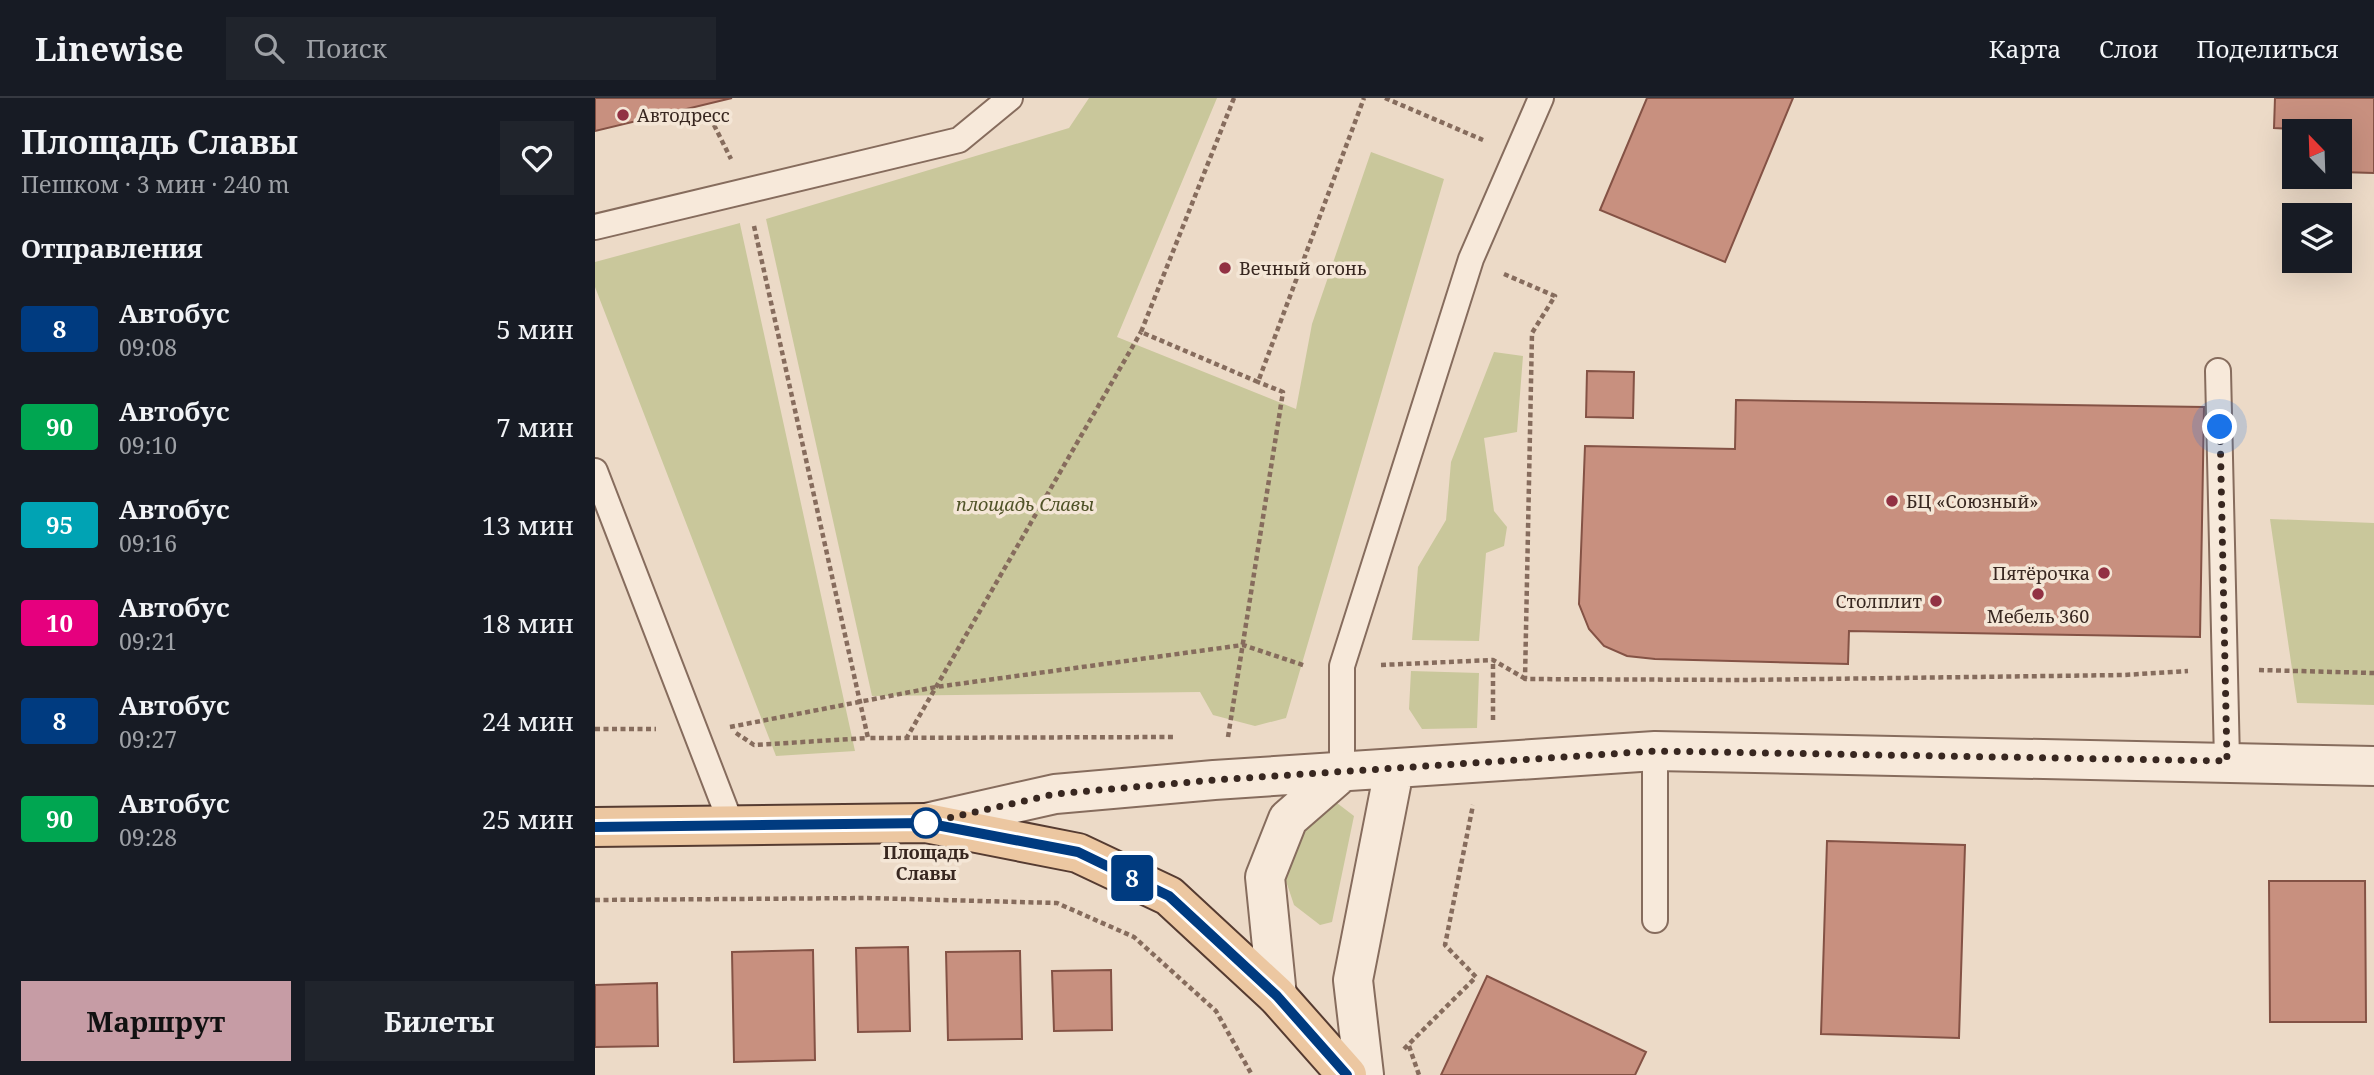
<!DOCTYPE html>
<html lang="ru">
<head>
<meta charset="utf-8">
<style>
  :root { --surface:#171b24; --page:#20242c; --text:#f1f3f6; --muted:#9ea1a6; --line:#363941; --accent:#c69ca5 }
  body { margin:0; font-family:"Noto Serif",serif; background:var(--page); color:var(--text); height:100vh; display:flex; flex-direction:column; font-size:26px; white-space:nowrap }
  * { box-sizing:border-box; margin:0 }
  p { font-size:23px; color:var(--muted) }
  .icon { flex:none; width:38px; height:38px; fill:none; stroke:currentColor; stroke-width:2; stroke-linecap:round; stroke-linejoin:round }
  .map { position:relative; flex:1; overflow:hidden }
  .drawer { display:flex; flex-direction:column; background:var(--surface); width:595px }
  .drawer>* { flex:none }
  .badge { padding:0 14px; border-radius:5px; font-size:24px; line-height:46px }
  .needle { width:46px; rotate:337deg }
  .tools { position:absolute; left:1687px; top:21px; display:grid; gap:14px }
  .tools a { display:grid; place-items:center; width:70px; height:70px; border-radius:0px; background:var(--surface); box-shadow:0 7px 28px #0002; font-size:35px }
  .you { position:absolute; width:35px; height:35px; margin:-18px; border:5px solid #fff; border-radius:50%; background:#1a73e8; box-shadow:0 0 0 10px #1a73e833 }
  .map>.badge { position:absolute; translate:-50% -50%; box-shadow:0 0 0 4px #fff }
  h2 { padding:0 21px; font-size:26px; line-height:63px }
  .round { display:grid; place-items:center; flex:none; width:74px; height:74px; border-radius:0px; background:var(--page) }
  .overview { display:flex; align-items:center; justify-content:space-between; height:119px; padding:0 21px }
  h1 { font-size:33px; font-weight:700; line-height:52px }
  .action { display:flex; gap:14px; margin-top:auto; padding:14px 21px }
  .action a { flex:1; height:80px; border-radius:0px; background:var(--accent); color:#111; font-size:28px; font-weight:700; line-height:80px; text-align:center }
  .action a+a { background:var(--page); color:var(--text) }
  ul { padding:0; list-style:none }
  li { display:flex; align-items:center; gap:21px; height:98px; padding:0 21px }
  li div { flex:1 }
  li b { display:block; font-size:26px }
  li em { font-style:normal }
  li .badge { min-width:77px; font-weight:700; text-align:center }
  header { display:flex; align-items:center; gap:42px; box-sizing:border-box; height:98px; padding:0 35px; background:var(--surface); border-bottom:2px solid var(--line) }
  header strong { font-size:33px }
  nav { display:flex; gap:38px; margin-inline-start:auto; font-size:24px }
  .search { width:490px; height:63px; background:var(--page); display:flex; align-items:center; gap:18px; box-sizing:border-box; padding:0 24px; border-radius:0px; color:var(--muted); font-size:26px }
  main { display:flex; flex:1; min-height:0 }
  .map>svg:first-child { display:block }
  .green { fill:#c9c79b }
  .building { fill:#c8907f; stroke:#845245; stroke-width:2 }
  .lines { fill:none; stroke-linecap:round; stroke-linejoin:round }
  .service-casing { stroke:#866c5d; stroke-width:28 }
  .minor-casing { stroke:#866c5d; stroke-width:42 }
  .primary-casing { stroke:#553b31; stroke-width:42 }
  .path { stroke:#866c5d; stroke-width:4.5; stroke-dasharray:5 3.5; stroke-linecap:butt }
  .service { stroke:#f7e9da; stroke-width:24 }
  .minor { stroke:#f7e9da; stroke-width:38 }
  .primary { stroke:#ecc7a1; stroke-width:38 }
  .line-casing { stroke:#fff; stroke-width:16 }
  .line { stroke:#003b80; stroke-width:10 }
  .walk { stroke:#382720; stroke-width:7; stroke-dasharray:0 12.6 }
  .poi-dot { fill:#923143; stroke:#f4e6d6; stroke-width:2.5 }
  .stop-dot { fill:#fff; stroke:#003b80; stroke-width:3.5 }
  .labels { text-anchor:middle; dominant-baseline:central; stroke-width:7; stroke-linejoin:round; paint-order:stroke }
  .poi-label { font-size:18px; fill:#382720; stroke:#f4e6d6; text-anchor:start }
  .park-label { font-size:18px; font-style:italic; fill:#505328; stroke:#f4e6d6 }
  .stop-label { font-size:18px; font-weight:bold; fill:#382720; stroke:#f4e6d6 }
</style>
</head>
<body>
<header>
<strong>Linewise</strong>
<div class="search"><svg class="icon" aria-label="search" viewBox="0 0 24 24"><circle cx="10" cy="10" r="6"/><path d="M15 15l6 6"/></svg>Поиск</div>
<nav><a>Карта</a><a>Слои</a><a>Поделиться</a></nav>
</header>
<main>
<section class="drawer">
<div class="overview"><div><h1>Площадь Славы</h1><p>Пешком · 3 мин · 240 m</p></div><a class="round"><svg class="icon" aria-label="heart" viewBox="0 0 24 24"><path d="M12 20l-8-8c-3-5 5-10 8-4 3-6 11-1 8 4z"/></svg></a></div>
<h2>Отправления</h2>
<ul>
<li><span class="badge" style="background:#003b80;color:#fff">8</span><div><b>Автобус</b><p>09:08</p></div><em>5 мин</em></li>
<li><span class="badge" style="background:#00a651;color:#fff">90</span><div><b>Автобус</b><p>09:10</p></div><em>7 мин</em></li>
<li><span class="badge" style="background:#00a3b4;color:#fff">95</span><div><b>Автобус</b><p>09:16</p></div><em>13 мин</em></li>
<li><span class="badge" style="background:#e6007e;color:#fff">10</span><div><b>Автобус</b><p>09:21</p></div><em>18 мин</em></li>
<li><span class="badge" style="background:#003b80;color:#fff">8</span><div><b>Автобус</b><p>09:27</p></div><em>24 мин</em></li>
<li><span class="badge" style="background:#00a651;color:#fff">90</span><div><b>Автобус</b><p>09:28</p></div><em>25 мин</em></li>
</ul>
<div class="action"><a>Маршрут</a><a>Билеты</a></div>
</section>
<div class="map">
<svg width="1779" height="977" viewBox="0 0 1779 977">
  <rect width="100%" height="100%" fill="#ecdac7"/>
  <path class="green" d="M 494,0 L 622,0 L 522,239 L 701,311 L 717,226 L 776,54 L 849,81 L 691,620 L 660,628 L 618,617 L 605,594 L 277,598 L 171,121 L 474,30 Z
    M 145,125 L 145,126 L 260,653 L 181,658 L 0,189 L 0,164 Z
    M 899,254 L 928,258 L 922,334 L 889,340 L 899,413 L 912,429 L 909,448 L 891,455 L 884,543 L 817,542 L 823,469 L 851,422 L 856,364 Z
    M 1675,421 L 1779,425 L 1779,607 L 1702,605 Z
    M 816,573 L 884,575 L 882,630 L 827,631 L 814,611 Z
    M 742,705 L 759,718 L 737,824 L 725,827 L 699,807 L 688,774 L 697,746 L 721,713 Z"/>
  <path class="building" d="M 0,0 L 137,0 L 0,33 Z
    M 1052,0 L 1198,0 L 1130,164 L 1005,112 Z
    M 1680,0 L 1779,0 L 1779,75 L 1745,74 L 1745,33 L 1679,30 Z
    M 992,273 L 1039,274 L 1038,320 L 991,319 Z
    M 1141,302 L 1609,309 L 1605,539 L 1254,533 L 1253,566 L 1060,561 L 1032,558 L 1009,548 L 994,531 L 984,506 L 990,348 L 1140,351 Z
    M 1232,743 L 1370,747 L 1364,940 L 1226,936 Z
    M 1674,783 L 1770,783 L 1771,924 L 1675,924 Z
    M 313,849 L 315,933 L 263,934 L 261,850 Z
    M 218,852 L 220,962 L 139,964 L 137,854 Z
    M 425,853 L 427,941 L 353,942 L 351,854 Z
    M 516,872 L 517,932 L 459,933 L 457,873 Z
    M 892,878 L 1051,954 L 1040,977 L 846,977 Z
    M 62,885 L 63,948 L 0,949 L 0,887 Z"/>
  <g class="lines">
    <defs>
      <path id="service" d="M 0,129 L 364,42 L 415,0
        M 1623,273 L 1632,663
        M 0,373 L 137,728
        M 747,674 L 747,568 L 876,161 L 946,0
        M 1060,822 L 1060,653"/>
      <path id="minor" d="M 331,725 L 460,696 L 619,682 L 1060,653 L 1779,668
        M 682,898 L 670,779 L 693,721 L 747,674
        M 769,977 L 758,882 L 799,672"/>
      <path id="primary" d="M 0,729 L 331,725 L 483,755 L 574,798 L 682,898 L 752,977"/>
    </defs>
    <use href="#service" class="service-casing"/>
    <use href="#minor" class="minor-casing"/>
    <use href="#primary" class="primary-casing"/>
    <path class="path" d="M 639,0 L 546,234 L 663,284 L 769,0
      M 790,0 L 888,42
      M 119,27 L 136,61
      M 159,128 L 273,640 L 579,639
      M 909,176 L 960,198 L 937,235 L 930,581 L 1148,582 L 1529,577 L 1593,573
      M 786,567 L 898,562 L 929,580
      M 1664,572 L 1779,575
      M 898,622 L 898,562
      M 135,629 L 341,589 L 648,547 L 711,568
      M 0,631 L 61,631
      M 141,635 L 159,647 L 273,640
      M 633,639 L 688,294 L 663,284
      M 311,641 L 546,234
      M 0,802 L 272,800 L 462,805 L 539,839 L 621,913 L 657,977
      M 814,948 L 824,977
      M 809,951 L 881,879 L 850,847 L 878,707"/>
    <use href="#service" class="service"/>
    <use href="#minor" class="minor"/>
    <use href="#primary" class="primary"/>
  </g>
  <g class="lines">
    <defs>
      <path id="line" d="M 0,729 L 331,725 L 483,754 L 574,798 L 682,898 L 752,977"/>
    </defs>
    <use href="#line" class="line-casing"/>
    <use href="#line" class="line"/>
    <path class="walk" d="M 331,725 L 460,696 L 619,682 L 1060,653 L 1632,663 L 1625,329"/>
  </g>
  <g class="poi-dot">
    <circle cx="28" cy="17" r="7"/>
    <circle cx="630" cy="170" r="7"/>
    <circle cx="1297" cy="403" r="7"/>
    <circle cx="1509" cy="475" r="7"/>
    <circle cx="1443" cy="496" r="7"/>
    <circle cx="1341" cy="503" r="7"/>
  </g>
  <circle class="stop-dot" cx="331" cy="725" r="14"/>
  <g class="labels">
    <g class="poi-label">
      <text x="42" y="17">Автодресс</text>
      <text x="644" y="170">Вечный огонь</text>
      <text x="1311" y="403">БЦ «Союзный»</text>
      <text x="1495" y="475" text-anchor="end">Пятёрочка</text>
      <text x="1327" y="503" text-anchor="end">Столплит</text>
      <text x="1443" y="518" text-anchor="middle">Мебель 360</text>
    </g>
    <g class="park-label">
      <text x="430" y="406">площадь Славы</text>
    </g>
    <g class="stop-label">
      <text x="331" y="754">Площадь<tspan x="331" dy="21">Славы</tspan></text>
    </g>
  </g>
</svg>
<div class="tools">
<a><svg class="needle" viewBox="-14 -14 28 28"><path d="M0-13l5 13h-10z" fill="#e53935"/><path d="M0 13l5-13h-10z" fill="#9ea1a6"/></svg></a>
<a><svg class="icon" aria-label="layers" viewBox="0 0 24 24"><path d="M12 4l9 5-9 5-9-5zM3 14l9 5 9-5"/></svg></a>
</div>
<div class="you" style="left:1625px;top:329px"></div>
<b class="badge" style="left:537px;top:780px;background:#003b80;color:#fff">8</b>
</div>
</main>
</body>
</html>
